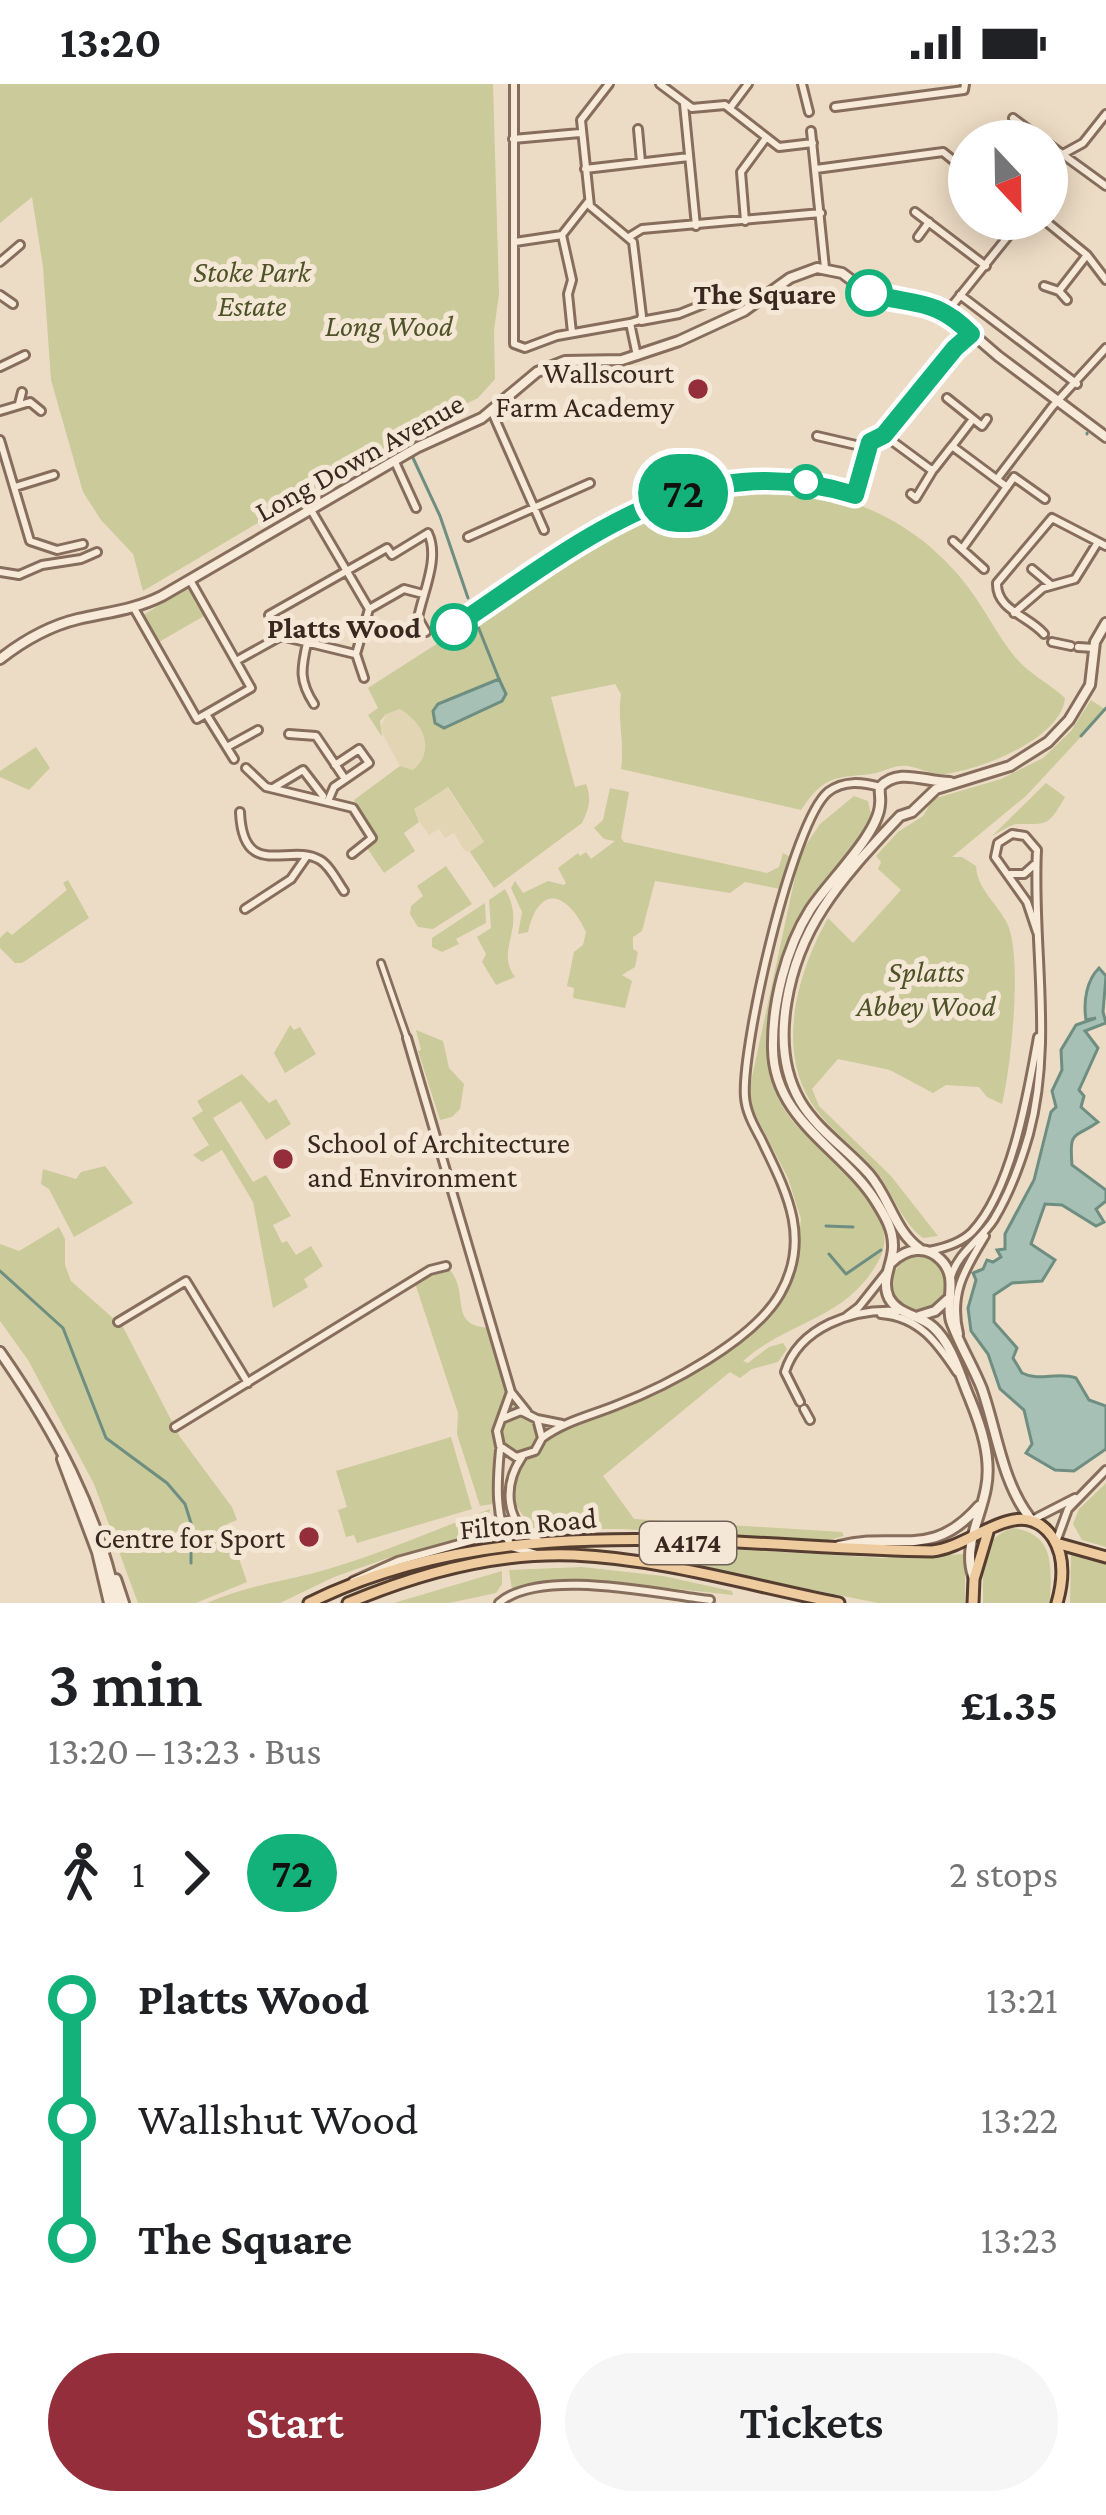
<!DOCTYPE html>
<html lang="en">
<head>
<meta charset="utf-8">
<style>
  :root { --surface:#fff; --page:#f6f6f6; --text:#202124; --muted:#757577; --accent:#942e3b }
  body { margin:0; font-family:"Crimson Pro",serif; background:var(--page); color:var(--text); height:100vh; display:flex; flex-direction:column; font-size:45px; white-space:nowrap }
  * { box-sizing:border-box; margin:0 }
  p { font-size:39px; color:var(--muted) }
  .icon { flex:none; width:66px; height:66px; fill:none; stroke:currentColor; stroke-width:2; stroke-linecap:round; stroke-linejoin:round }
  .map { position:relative; height:1519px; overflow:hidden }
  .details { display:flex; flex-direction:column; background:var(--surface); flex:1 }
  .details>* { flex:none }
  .badge { padding:0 24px; border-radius:39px; font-size:42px; line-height:78px }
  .needle { width:78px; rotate:158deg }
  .controls { position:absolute; left:948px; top:36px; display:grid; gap:24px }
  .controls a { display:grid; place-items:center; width:120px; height:120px; border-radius:50%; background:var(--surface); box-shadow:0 6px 30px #0003; font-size:60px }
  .map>.badge { position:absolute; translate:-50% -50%; box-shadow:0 0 0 6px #fff }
  .legs { display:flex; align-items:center; gap:18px; height:132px; padding:0 48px; font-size:39px }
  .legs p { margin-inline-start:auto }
  .headline { display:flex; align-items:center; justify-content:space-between; height:204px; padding:0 48px }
  h1 { font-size:66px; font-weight:600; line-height:90px }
  .primary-button { display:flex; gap:24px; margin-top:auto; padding:24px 48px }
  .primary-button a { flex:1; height:138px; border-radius:72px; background:var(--accent); color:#fff; font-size:48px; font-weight:600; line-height:138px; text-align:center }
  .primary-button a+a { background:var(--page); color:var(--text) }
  ul { padding:0 48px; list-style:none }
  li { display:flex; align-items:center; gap:42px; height:120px; font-size:45px }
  li i { display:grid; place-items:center; width:18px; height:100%; margin:0 15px; background:currentColor }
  li i::after { content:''; width:30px; height:30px; margin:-15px; border:9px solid; border-radius:50%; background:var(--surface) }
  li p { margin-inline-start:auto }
  li:first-child i { background:linear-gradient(#0000 50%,currentColor 0) }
  li:last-child i { background:linear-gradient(currentColor 50%,#0000 0) }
  .status { display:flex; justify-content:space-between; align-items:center; height:84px; padding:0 60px; background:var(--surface); direction:ltr }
  .status svg { height:33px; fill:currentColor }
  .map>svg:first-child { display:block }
  .farmland { fill:#e2d5b3 }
  .green { fill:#caca9a }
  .water { fill:#a7c0b6; stroke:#6e8e82; stroke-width:3 }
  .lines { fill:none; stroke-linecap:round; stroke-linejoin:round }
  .stream { stroke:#6e8e82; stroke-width:3 }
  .pedestrian-casing { stroke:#876e5c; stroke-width:10 }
  .minor-casing { stroke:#876e5c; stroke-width:12 }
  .tertiary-casing { stroke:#876e5c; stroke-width:14 }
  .primary-casing { stroke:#553d30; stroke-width:15 }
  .pedestrian { stroke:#f8ead9; stroke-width:4.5 }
  .minor { stroke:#f8ead9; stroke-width:6 }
  .tertiary { stroke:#f8ead9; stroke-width:8 }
  .primary { stroke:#eecc9f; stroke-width:9 }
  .line-1-casing { stroke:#fff; stroke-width:27 }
  .line-1 { stroke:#13b27b; stroke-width:18 }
  .stop-1-dot { fill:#fff; stroke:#13b27b; stroke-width:6 }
  .poi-dot { fill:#942e3b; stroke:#f4e7d5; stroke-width:4.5 }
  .labels { text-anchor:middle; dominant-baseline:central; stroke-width:10; stroke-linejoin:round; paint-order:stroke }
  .shield { fill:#f4e7d5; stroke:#706156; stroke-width:3 }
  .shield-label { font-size:27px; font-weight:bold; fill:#38281f }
  .park-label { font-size:30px; font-style:italic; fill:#4e5327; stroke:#f4e7d5 }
  .stop-label { font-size:30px; font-weight:bold; fill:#38281f; stroke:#f4e7d5; text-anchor:end }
  .poi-label { font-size:30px; fill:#38281f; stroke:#f4e7d5; text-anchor:end }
  .street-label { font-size:30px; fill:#38281f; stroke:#f4e7d5 }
</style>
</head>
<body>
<div class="status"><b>13:20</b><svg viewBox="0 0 49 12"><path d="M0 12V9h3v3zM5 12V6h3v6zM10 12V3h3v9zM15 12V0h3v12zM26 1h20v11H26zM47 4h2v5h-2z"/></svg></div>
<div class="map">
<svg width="1106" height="1519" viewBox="0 0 1106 1519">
  <rect width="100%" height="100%" fill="#eddcc5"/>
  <path class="farmland" d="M 400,625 L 408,628 L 420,644 L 428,661 L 424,676 L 413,686 L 400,682 L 380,645 L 386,630 Z
    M 447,703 L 484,759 L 470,768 L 464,766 L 454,749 L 445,754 L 439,745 L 429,751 L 415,731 L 414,725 Z"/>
  <path class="green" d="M 0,0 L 493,0 L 499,210 L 494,246 L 495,295 L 478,314 L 430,337 L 143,507 L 133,470 L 101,436 L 83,408 L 51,296 L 43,183 L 32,113 L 0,139 Z
    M 738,403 C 828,398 913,430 968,503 C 985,525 997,551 1015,573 C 1029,590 1049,599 1065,614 C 1062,654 981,686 944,690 C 930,691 921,684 908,682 C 894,680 884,688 871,690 C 833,694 824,692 801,726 L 621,685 C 625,659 617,635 621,610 L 615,600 L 551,613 L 575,703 L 586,700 C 592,715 589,725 582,739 L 494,804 L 470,768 L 484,758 L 448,703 L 414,725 L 419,738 L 404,749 L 415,767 L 384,789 L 367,764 L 376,751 L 354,716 L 400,682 L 413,686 C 436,667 424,639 400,625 L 386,630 L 380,637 L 382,653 L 368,631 L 378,624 L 368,604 L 628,437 L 664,421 Z
    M 188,504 L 204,532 L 159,558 L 143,531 Z
    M 1091,616 L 1106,626 L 1026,712 L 952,773 L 962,773 L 976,782 C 977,805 997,819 1007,839 C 1023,871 1011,984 1002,1020 L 987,1013 L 979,1003 L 946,1001 L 933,1009 L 890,986 L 838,975 L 812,1005 L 819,1022 L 891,1092 L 938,1152 L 923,1154 C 902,1139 892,1107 875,1086 C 857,1065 834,1049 817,1027 C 774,971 796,891 828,834 L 853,859 L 901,806 L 878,785 L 881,778 L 876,772 L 898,748 L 923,732 L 933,715 L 1001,695 L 1043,674 L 1071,647 Z
    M 36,663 L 50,684 L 29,706 L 0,693 L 0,687 Z
    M 1046,699 L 1065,713 C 1048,742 1049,740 1018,740 C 1011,740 1000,748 992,752 Z
    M 610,704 L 629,708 L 621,754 L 624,758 L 767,789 L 779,783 L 783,769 L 790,773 L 780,805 L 745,798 L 730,809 L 655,797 L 642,847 L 633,853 L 633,865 L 638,868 L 635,883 L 622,891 L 632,897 L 625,924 L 573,914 L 574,904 L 567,902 L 574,868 L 583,861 L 586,848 C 566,806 539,801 528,848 L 518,850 L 522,828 L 511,804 L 515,797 L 523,809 L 548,797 L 564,801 L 566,799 L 558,784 L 578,769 L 580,772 L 586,768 L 591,775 L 615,757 L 604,755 L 594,744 L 603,736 Z
    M 854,712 L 868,717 L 872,735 C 855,761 834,783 816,808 C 786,848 771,903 767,953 C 766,980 772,1009 788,1031 C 814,1068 908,1124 879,1176 C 847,1236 789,1236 743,1277 L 748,1279 L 769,1263 L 783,1259 L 787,1265 L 778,1278 L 752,1285 L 740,1294 L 730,1288 L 603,1392 L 634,1435 L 842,1448 L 844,1452 L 825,1457 L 622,1445 L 532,1445 L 514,1418 L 509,1418 L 521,1373 L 501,1364 L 499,1419 L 480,1422 L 457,1350 L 458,1329 L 414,1196 L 446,1182 C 474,1207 443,1244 494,1244 L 511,1308 L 532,1331 L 562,1340 L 593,1330 L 681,1289 L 761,1235 L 795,1192 L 801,1135 L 788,1094 L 752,1024 L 749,1007 L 800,770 L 820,740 Z
    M 446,782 L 472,820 L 433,845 L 418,843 L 410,830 L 411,822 L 423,812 L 417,802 Z
    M 68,796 L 89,834 L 22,879 L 15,879 L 0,864 L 0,854 L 7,847 L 12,851 L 67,806 L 63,799 Z
    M 505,805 C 528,844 494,865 515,893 L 496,901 L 482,878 L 486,870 L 477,853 L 491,844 L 489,816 Z
    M 485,819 L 486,839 L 456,855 L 459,860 L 442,868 L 432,863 L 432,854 Z
    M 290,941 L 294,946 L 300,943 L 316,970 L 285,989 L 274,969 Z
    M 416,946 L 443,957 L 449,984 L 464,1000 L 460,1025 L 452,1033 L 440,1036 L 418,967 L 421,966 Z
    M 242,990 L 269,1019 L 276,1015 L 291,1040 L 266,1056 L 241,1017 L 213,1034 L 253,1098 L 266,1091 L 291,1132 L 273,1141 L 282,1159 L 287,1157 L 296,1171 L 311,1162 L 323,1182 L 304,1195 L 308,1203 L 273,1224 L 253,1118 L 222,1066 L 202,1078 L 193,1071 L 209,1061 L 192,1034 L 203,1027 L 197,1017 Z
    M 105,1082 L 133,1119 L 74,1153 L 49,1105 L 41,1100 L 43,1085 L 76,1095 L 81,1088 Z
    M 59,1143 L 65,1155 L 65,1181 L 71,1197 L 123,1243 L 180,1353 L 232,1423 L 237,1436 L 227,1440 L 247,1498 L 196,1519 L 138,1519 L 94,1400 L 28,1276 L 0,1237 L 0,1160 L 19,1167 Z
    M892 1200a28 28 0 1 1 56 0a28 28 0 1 1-56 0Z
    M 451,1353 L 472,1425 L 357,1459 L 354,1451 L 346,1453 L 338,1426 L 347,1423 L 336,1387 Z
    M 1106,1399 L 1106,1463 L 1082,1456 L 1073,1440 L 1079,1425 Z
    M 490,1425 L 486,1443 L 473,1453 L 388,1474 L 334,1493 L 280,1519 L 207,1519 C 246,1502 275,1499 314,1489 C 374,1473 432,1447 490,1425 Z
    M 1013,1444 C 1056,1450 1051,1484 1050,1519 L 983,1519 C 984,1487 977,1455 1013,1444 Z
    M 657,1461 L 884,1474 L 965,1470 L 965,1519 L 878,1519 L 658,1475 Z
    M 1071,1471 L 1106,1478 L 1106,1519 L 1070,1519 Z
    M 582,1483 L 663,1492 L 732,1507 L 733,1511 L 585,1495 L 512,1505 L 509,1486 Z
    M 502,1487 L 502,1500 L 496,1509 L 449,1519 L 394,1519 Z"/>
  <path class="water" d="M 499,595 L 506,610 L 502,617 L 444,644 L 435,639 L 433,627 L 438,620 Z
    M 1099,884 L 1106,892 L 1103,928 L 1106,939 L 1085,947 L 1098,964 L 1079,1006 L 1084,1012 L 1081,1023 L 1098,1038 C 1074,1055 1069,1045 1072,1081 L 1106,1106 L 1106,1117 L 1096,1125 L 1104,1138 L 1096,1142 L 1062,1121 L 1045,1120 L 1031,1160 L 1055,1176 L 1042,1197 L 1012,1199 L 994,1211 L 994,1238 L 1017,1264 L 1013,1274 L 1022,1289 C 1040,1298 1057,1287 1076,1294 L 1089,1316 L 1106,1322 L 1106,1365 L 1074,1387 L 1055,1386 L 1026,1369 L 1032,1360 L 1024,1326 L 1000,1305 L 988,1270 L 971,1247 L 968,1224 L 976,1196 L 973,1189 L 983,1185 L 987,1176 L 993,1178 L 1001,1173 L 997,1166 L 1005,1165 L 1005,1150 L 1034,1096 L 1051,1028 L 1056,1023 L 1052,1007 L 1062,986 L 1061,966 L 1076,941 L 1096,934 L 1086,936 C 1083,916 1087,896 1099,884 Z"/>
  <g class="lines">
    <path class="stream" d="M 390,346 L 397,354
      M 1087,350 L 1087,349
      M 413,374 L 440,432 L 468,514
      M 477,540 L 499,595
      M 1081,652 L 1106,624
      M 826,1142 L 853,1143
      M 829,1170 L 846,1190 L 881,1166
      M 0,1187 L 63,1244 L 106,1354 L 167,1399 L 185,1420 L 191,1439 L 191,1479"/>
    <defs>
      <path id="pedestrian" d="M 381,879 L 407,954"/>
      <path id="minor" d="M 514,0 L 514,260 L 525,264 L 557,252 L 630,239 L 637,272
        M 609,0 L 581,36 L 590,122 L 633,158 L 642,232 L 640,236 L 630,239
        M 660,0 L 692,24 L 725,21 L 779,63 L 813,59
        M 802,0 L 809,28
        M 684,20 L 696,142
        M 835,23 L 964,6 L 965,0
        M 730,24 L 748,0
        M 1013,34 L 1044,57
        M 638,45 L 641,78
        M 811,47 L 825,184
        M 513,55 L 580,49
        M 1047,59 L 1106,102
        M 585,85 L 689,73
        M 816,85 L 943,68 L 969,89
        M 1047,88 L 1063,70 L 1083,59 L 1106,30
        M 915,128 L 986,182
        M 1043,135 L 1087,171 L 1106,196
        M 745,137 L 741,88 L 766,54
        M 562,151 L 572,196 L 568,210 L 572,249
        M 629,153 L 642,145 L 821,129
        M 918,153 L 929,138
        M 515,158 L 562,151 L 588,118
        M 0,178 L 20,161
        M 1044,202 L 1059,207 L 1067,216
        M 1059,207 L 1087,171
        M 0,211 L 13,220
        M 960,211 L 1077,300
        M 947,228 L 1022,135
        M 641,237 L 679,230 L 704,220
        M 0,283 L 25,271
        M 947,314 L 982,342 L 987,335
        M 19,320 L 22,308
        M 0,327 L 30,318 L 41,327
        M 492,328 L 544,446
        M 884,351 L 930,385 L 934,385 L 952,362 L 1007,403
        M 817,352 L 869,364
        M 0,356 L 30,457 L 57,466 L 83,460
        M 953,361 L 973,335
        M 395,378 L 416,424
        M 997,395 L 1052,323 L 1106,264
        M 15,403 L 54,391
        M 911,410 L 916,414 L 933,386
        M 855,411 L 870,358 L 884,351 L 971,249
        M 311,426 L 369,525
        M 468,453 L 590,399
        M 953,457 L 984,485
        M 962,465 L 1014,393 L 1045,415
        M 1032,485 L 1051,501
        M 0,488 L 19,491 L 42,481 L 81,475 L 97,468
        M 190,496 L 251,604 L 206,630
        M 135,526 L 197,635 L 206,630 L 234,675
        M 1014,529 L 1043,504 L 1075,495 L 1098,458
        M 1044,550 C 1029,532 996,526 997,499 L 1052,434 L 1106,462
        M 281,552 L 269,531 L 387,464 L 392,471 L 428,449 C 440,474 423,508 418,534 L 426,548
        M 1052,558 L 1071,562
        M 307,559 C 301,585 299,597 314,620
        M 1078,563 L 1094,564
        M 236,577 L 281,552 L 355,570
        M 364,594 L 356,570 L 369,525 L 404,505 L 423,510
        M 289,650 L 316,652 L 345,695
        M 227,663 L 258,646
        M 246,684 L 266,703 L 353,724 L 372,754 L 352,770
        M 273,704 L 303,686 L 323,712
        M 328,717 L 334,703 L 369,679 L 359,665 L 335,681
        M 240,728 C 243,798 290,758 320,776 C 330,782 337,797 344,807
        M 1010,790 L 1024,790 L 1034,781
        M 245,825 L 291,795 L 307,772
        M 407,954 L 511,1308 L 527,1328
        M 929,1167 C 944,1164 961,1159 972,1148 C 1012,1106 1028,1009 1038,953
        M 951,1193 C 958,1168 981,1156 994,1135 C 1009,1110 1021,1078 1029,1050 C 1054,957 1032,859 1037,766 L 1025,752 L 1012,750 L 998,759 L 995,773 L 1027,818 L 1037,848
        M 881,1230 C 919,1233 937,1258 957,1288
        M 847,1232 L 859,1223 L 886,1189
        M 118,1238 L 186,1197 L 248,1299
        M 959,1250 C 949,1209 965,1185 985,1152
        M 800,1318 L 785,1288 C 799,1243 853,1224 898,1227
        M 804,1325 L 810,1336
        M 504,1334 L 521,1327 L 537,1335 L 542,1354 L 535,1367 L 516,1373 L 500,1362 L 497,1347 L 511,1308
        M 537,1335 L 562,1340
        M 175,1343 L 430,1186 L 446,1182
        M 542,1354 C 565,1337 590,1332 617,1321 C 667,1302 753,1257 780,1210 C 812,1154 786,1107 761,1055 C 754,1042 746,1028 745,1013 C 741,964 792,738 828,708 C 844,696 862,698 880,703
        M 500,1366 C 497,1397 494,1436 512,1463 L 536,1470
        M 522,1373 C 503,1401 504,1440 538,1456
        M 1034,1435 L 1075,1414
        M 1056,1458 L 1068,1425 L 1106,1386
        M 353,1497 L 398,1477 L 481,1454 L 502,1437 L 515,1435
        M 499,1519 C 540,1483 658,1510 710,1516"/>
      <path id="tertiary" d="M 0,575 C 23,557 49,542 78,535 C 108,528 134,526 162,512 L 418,363 L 482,334 L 537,288 L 565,277 L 622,276 L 679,257 L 744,227 L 790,194 L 817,184 L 842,189 L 869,209 L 894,217 L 922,217 L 947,228 L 998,272 L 1106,353
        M 950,698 C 925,698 898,683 880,703 C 879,709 881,714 880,720 C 879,750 827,799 810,826 C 786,864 772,920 773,965 C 774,1037 844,1065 877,1119 C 885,1132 893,1145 893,1161 C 894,1179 880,1195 889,1214 C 899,1232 919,1230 933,1243 C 952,1260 960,1292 970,1315 C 981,1342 992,1374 986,1404 C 981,1433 963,1462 973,1492
        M 920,1165 C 895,1148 889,1113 869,1090 C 847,1065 817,1046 800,1017 C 767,960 789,876 823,824 C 844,791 873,761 900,732 L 912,728 L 936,705 L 1010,682 L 1048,658 L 1069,636 L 1090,601 L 1095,558 L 1106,539
        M 892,1178 C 906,1165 926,1160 941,1176 C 959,1194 945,1216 951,1237 C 959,1260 973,1282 982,1305 C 997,1348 1002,1398 1030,1434
        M 919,1232 L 935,1227 L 947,1216
        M 0,1268 C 55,1347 97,1425 117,1519
        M 62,1375 L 97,1468 L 109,1519
        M 839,1462 C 898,1447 931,1477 979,1422
        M 116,1495 L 124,1519"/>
      <path id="primary" d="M 1056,1459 L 1106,1473
        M 309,1519 C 502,1423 724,1463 932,1467 C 974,1463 1021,1407 1053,1454 C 1065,1473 1063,1498 1057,1519
        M 348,1519 C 419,1489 496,1468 574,1471 C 662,1475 752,1502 839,1519
        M 973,1519 L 974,1495 L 988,1448"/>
    </defs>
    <use href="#pedestrian" class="pedestrian-casing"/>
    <use href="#minor" class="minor-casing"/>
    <use href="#tertiary" class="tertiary-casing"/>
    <use href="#primary" class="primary-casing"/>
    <use href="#pedestrian" class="pedestrian"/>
    <use href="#minor" class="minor"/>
    <use href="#tertiary" class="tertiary"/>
    <use href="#primary" class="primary"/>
  </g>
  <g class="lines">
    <defs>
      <path id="line-1" d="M 454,543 C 581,458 692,360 855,411 L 870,358 L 884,351 L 955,264 L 971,250 C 935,213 913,222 869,209"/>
    </defs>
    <use href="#line-1" class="line-1-casing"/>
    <use href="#line-1" class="line-1"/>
  </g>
  <g class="stop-1-dot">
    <circle cx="869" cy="209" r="21"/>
    <circle cx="806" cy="398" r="15"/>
    <circle cx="454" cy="543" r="21"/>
  </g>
  <g class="poi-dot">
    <circle cx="698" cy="305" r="12"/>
    <circle cx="283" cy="1075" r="12"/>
    <circle cx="309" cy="1453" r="12"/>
  </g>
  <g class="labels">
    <rect class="shield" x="640" y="1438" width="96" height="42" rx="9"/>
    <g class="shield-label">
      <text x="688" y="1459">A4174</text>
    </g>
    <g class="park-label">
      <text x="252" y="187">Stoke Park<tspan x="252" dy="34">Estate</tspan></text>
      <text x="389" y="241">Long Wood</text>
      <text x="926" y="887">Splatts<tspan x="926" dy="34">Abbey Wood</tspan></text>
    </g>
    <g class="stop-label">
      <text x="836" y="209">The Square</text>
      <text x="421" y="543">Platts Wood</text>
    </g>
    <g class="poi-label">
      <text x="674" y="288">Wallscourt<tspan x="674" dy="34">Farm Academy</tspan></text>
      <text x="307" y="1058" text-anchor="start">School of Architecture<tspan x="307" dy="34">and Environment</tspan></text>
      <text x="285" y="1453">Centre for Sport</text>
    </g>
    <g class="street-label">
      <text transform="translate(359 373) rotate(-29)">Long Down Avenue</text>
      <text transform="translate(528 1439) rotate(-5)">Filton Road</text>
    </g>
  </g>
</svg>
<div class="controls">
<a><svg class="needle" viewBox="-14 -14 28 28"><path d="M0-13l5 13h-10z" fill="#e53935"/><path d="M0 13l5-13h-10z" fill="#757577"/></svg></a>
</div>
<b class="badge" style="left:683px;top:409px;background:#13b27b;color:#111">72</b>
</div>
<section class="details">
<div class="headline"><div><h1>3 min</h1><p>13:20 – 13:23 · Bus</p></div><b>£1.35</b></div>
<div class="legs"><svg class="icon" aria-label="walk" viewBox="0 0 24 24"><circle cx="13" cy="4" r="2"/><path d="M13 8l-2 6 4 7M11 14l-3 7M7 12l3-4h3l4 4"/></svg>1<svg class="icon" aria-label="forward" viewBox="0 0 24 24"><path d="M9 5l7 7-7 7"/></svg><b class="badge" style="background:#13b27b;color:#111">72</b><p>2 stops</p></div>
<ul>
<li><i style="color:#13b27b"></i><b>Platts Wood</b><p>13:21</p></li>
<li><i style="color:#13b27b"></i><span>Wallshut Wood</span><p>13:22</p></li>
<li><i style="color:#13b27b"></i><b>The Square</b><p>13:23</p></li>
</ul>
<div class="primary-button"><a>Start</a><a>Tickets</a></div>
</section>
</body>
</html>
